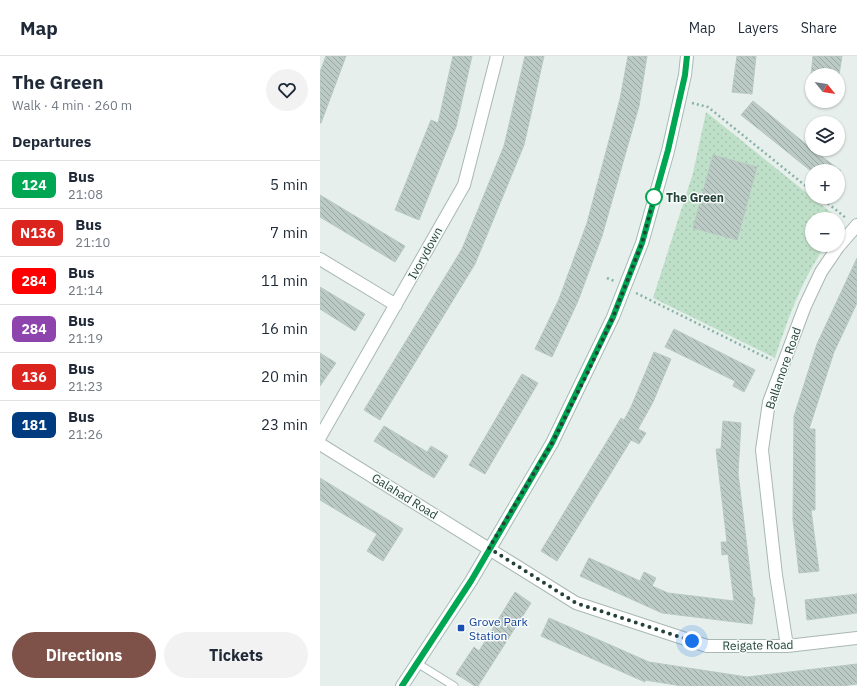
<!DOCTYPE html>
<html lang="en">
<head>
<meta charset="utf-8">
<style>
  :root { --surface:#fff; --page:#f2f2f3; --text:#1f2937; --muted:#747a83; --line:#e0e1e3; --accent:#7f5249 }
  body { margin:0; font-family:"IBM Plex Sans",sans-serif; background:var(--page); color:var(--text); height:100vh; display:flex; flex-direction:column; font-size:15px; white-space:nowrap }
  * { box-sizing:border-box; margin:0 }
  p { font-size:13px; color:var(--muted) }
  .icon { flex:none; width:22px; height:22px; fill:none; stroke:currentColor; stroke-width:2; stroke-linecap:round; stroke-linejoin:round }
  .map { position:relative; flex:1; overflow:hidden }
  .details { display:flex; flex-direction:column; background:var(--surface); width:320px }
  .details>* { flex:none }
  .badge { padding:0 8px; border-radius:6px; font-size:14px; line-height:26px }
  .needle { width:26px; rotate:120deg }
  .fabs { position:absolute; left:485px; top:12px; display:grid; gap:8px }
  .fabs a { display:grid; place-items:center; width:40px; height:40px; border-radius:50%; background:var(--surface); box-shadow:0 1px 3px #0004; font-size:20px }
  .you { position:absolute; width:20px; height:20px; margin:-10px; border:3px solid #fff; border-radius:50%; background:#1a73e8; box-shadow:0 0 0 6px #1a73e833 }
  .map>.badge { position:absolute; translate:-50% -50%; box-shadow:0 0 0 2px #fff }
  h2 { padding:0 12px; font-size:15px; line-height:36px }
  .round { display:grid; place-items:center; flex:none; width:42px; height:42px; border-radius:21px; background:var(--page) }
  .overview { display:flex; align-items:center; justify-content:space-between; height:68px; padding:0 12px }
  h1 { font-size:19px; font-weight:800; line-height:30px }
  .button { display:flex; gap:8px; margin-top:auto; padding:8px 12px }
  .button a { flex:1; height:46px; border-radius:24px; background:var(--accent); color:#fff; font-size:16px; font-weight:800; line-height:46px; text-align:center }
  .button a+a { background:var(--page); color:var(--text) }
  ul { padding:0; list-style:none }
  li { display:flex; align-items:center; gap:12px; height:48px; padding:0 12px; border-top:1px solid var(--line) }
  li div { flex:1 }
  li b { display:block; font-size:15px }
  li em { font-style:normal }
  li .badge { min-width:44px; font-weight:700; text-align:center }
  header { display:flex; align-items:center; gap:24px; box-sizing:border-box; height:56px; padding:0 20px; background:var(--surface); border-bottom:1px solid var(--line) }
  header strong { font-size:19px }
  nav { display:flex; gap:22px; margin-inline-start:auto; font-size:14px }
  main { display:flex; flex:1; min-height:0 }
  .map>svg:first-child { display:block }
  .grass { fill:url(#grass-dots); fill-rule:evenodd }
  .building { fill:url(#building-back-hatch); stroke:#b8c9c2 }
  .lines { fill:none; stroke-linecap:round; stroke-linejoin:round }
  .lane-casing { stroke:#a8b8b2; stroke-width:9 }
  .street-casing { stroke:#a8b8b2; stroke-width:14 }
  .secondary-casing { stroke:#a4bbb3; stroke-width:14 }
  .path { stroke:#86b3a5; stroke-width:2.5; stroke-dasharray:2 3; stroke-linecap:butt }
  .lane { stroke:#fff; stroke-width:7 }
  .street { stroke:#fff; stroke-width:12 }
  .secondary { stroke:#fff; stroke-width:12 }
  .line-casing { stroke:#fff; stroke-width:9 }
  .line { stroke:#00a651; stroke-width:6 }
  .walk { stroke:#24423a; stroke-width:4; stroke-dasharray:0 7.2 }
  .stop-dot { fill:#fff; stroke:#00a651; stroke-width:2 }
  .transit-dot { fill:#1a4fb4; stroke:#f7fbf9; stroke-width:1.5 }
  .labels { text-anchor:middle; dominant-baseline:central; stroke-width:3; stroke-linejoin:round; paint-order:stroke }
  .stop-label { font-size:12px; font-weight:bold; fill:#24423a; stroke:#f7fbf9; text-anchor:start }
  .street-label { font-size:12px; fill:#24423a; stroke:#f7fbf9 }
  .transit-label { font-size:12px; fill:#164399; stroke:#f7fbf9; text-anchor:start }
</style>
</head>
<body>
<header>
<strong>Map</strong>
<nav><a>Map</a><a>Layers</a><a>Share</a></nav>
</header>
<main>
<section class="details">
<div class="overview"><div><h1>The Green</h1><p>Walk · 4 min · 260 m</p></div><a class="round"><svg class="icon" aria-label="heart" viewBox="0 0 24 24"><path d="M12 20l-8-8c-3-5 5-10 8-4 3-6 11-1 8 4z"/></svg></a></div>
<h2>Departures</h2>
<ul>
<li><span class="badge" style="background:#00a651;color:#fff">124</span><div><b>Bus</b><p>21:08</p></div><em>5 min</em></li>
<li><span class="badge" style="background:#dc241f;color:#fff">N136</span><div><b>Bus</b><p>21:10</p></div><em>7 min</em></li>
<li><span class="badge" style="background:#f00;color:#fff">284</span><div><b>Bus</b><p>21:14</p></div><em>11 min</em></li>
<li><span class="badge" style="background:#8e44ad;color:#fff">284</span><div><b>Bus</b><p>21:19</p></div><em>16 min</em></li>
<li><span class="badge" style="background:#dc241f;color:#fff">136</span><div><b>Bus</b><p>21:23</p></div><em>20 min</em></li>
<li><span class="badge" style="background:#003b80;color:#fff">181</span><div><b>Bus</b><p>21:26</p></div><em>23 min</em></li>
</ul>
<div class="button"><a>Directions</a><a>Tickets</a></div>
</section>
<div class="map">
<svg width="537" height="630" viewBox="0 0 537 630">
  <defs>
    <pattern id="grass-dots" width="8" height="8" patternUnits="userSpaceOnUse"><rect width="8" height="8" fill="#bfe0c8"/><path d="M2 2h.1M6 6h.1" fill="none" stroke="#a4c1ad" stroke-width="1.8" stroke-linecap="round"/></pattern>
    <pattern id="building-back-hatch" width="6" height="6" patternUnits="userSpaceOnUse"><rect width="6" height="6" fill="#bbcac4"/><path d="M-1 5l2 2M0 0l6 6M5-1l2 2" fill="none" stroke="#98a6a0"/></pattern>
  </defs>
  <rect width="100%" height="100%" fill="#e6efeb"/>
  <path class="grass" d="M 386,56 L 523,166 L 518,173 L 518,163 L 492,163 L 492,189 L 506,189 C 482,223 468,262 455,302 L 333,242 L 373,117 ZM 393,99 L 437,111 L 416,184 L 373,172 Z"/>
  <path class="building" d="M 6,0 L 26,0 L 1,67 L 0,67 L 0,16 Z
    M 133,0 L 152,0 L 136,71 L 99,164 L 75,154 L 111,64 L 118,67 Z
    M 205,0 L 224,0 L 204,89 L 155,208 L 60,364 L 44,354 L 142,193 L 184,90 Z
    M 308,0 L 327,0 L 319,50 L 282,180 L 258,245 L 232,301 L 215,293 L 239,243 L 267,167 L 300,43 Z
    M 417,0 L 436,0 L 432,38 L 412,36 Z
    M 493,0 L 522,0 L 519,19 L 491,19 Z
    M 433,45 L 492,93 L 521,115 L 491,115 L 450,82 L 421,59 Z
    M 393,99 L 437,111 L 417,184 L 373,172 Z
    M 0,139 L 85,190 L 75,206 L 0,161 Z
    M 537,202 L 537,247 L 514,296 L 489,373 L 495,373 L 495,454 L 491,454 L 499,515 L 479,517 L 473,464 L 474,360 L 497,288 Z
    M 0,231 L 45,258 L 35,275 L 0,253 Z
    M 354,273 L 435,314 L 424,336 L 413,330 L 415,325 L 345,291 Z
    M 334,296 L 351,303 L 333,346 L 318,373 L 326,377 L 319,388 L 311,384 L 237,505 L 221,495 L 301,362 L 304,364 L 311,351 Z
    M 0,297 L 16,307 L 0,330 Z
    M 202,318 L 218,327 L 165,418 L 149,409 Z
    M 403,365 L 421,367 L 418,417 L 433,541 L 435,542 L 432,568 L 342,557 L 260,520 L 269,502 L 320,525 L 324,516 L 336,522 L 332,530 L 348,537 L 414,545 L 408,498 L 402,499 L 401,486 L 407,486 L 396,393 L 401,393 Z
    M 64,370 L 107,396 L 111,390 L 128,400 L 114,422 L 54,385 Z
    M 0,422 L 83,473 L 63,505 L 47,495 L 57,478 L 0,444 Z
    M 195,536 L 211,547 L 158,630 L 155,630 L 136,618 L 154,591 L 159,595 Z
    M 537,538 L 537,557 L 487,564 L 485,544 Z
    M 229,562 L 329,606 L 427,621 L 537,608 L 537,628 L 521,630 L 362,630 L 325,624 L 325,626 L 221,580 Z"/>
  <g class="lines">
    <defs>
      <path id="lane" d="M 97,607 L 134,630"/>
      <path id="street" d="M 0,203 L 76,249
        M 0,381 L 144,129 L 177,0
        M 0,388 L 256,547 L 387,590 L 467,590 L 537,582
        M 467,590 L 456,519 L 442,394 L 449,346 L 485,250 L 501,216 L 518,191 L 537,169"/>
      <path id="secondary" d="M 82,630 L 151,525 L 232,387 L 293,261 L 322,187 L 348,95 L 365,19 L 367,0"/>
    </defs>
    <use href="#lane" class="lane-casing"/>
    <use href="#street" class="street-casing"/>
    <use href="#secondary" class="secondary-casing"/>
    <path class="path" d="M 372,47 L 388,51 L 492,135
      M 500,141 L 526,162
      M 287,222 L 294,225
      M 316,237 L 451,304"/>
    <use href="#lane" class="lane"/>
    <use href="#street" class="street"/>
    <use href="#secondary" class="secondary"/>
  </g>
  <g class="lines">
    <defs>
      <path id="line" d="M 82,630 L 151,525 L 232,387 L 293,261 L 322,187 L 348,94 L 365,19 L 367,0"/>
    </defs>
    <use href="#line" class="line-casing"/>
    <use href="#line" class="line"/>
    <path class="walk" d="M 334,141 L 335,138 L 322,187 L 293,261 L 267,318 L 232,387 L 169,492 L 256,547 L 372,585"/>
  </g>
  <circle class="stop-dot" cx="334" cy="141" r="8"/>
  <rect class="transit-dot" x="137" y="568" width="8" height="8" rx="2"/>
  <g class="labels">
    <g class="stop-label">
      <text x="346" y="141">The Green</text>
    </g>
    <g class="street-label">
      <text transform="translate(105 197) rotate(-61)">Ivorydown</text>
      <text transform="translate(463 312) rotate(-71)">Ballamore Road</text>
      <text transform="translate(85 440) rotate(32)">Galahad Road</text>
      <text transform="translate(438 589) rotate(-1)">Reigate Road</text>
    </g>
    <g class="transit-label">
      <text x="149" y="565">Grove Park<tspan x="149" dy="14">Station</tspan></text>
    </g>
  </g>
</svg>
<div class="fabs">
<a><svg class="needle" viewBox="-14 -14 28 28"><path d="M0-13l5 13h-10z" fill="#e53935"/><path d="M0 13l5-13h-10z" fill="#747a83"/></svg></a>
<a><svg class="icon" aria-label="layers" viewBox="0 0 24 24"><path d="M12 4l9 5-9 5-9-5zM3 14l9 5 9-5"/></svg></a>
<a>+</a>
<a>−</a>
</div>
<div class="you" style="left:372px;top:585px"></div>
</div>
</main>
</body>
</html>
